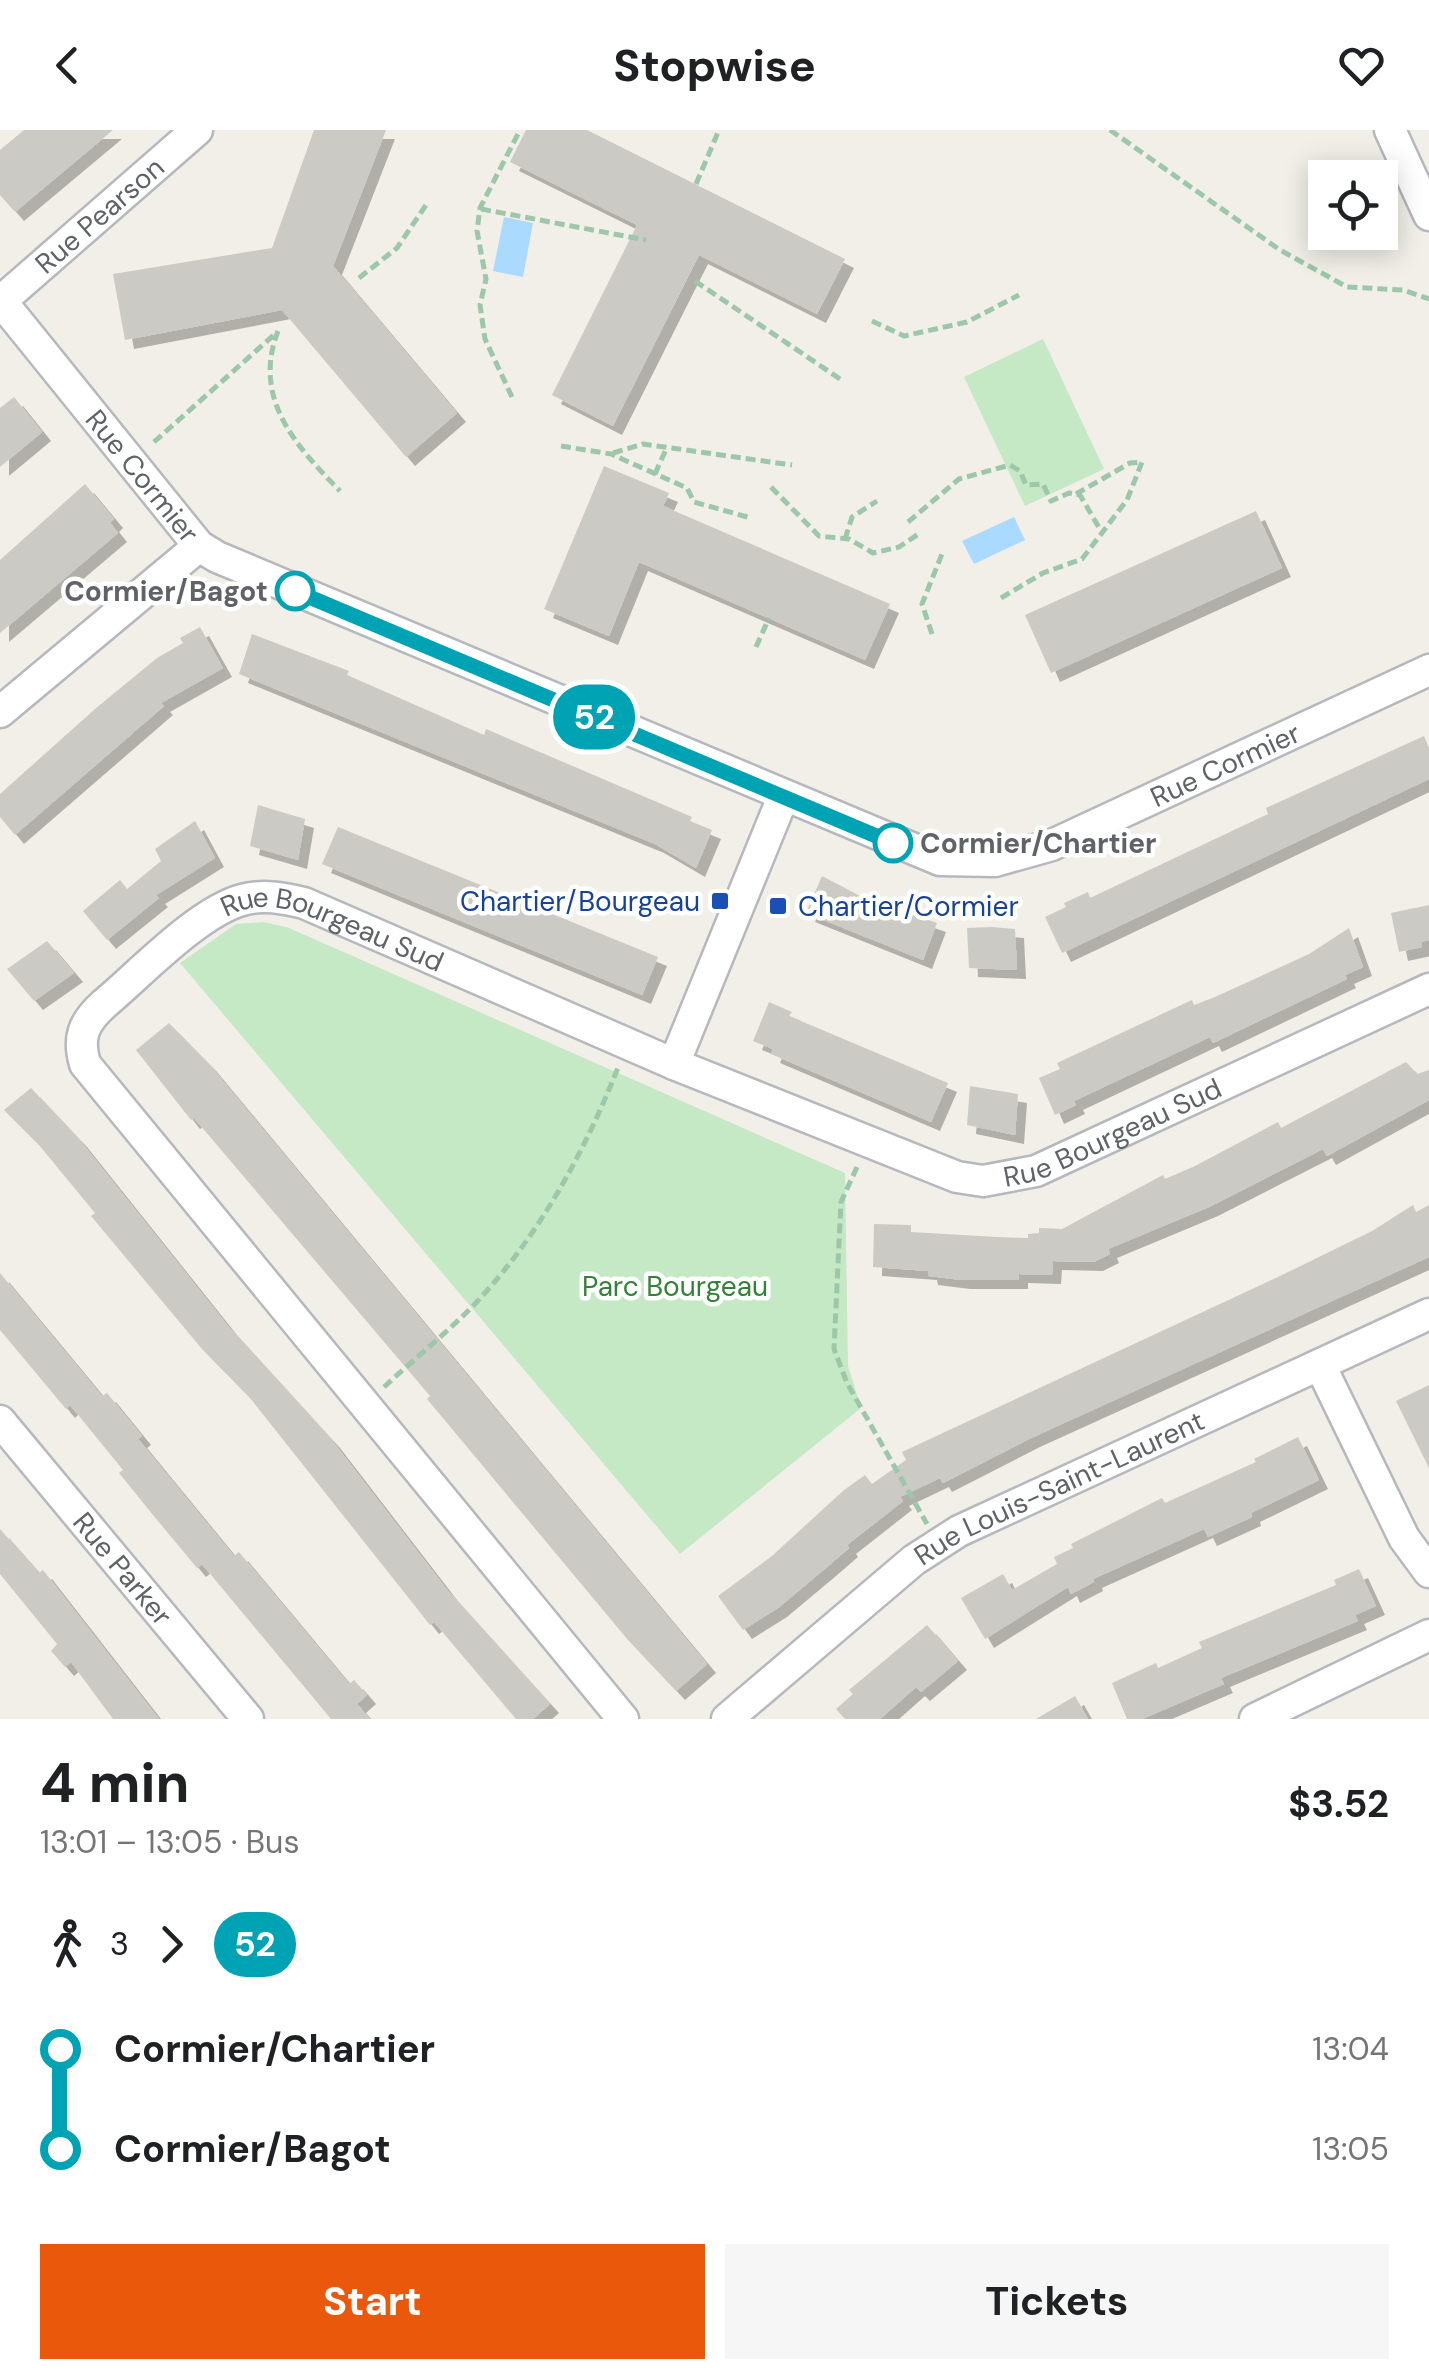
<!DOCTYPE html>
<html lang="en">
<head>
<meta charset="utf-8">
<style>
  :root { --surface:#fff; --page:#f6f6f6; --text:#202124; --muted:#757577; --accent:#ea580c }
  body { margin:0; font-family:"DM Sans",sans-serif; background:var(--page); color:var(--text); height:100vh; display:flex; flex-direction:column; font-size:38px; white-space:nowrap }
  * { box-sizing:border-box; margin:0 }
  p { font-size:32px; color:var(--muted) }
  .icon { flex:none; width:55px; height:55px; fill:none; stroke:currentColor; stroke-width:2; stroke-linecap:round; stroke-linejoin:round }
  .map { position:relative; height:1589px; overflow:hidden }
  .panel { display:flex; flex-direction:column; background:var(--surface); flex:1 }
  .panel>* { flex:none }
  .badge { padding:0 20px; border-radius:32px; font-size:35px; line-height:65px }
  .buttons { position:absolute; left:1308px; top:30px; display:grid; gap:20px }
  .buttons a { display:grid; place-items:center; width:90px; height:90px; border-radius:0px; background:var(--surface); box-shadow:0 5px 25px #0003; font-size:50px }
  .map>.badge { position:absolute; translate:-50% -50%; box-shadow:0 0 0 5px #fff }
  .legs { display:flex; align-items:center; gap:15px; height:110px; padding:0 40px; font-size:32px }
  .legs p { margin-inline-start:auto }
  .headline { display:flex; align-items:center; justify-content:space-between; height:170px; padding:0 40px }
  h1 { font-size:55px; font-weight:700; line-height:75px }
  .primary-button { display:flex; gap:20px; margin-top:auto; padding:20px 40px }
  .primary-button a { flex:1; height:115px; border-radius:0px; background:var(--accent); color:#fff; font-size:40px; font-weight:700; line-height:115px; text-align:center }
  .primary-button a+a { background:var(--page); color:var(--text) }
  ul { padding:0 40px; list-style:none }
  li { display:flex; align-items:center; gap:35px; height:100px; font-size:38px }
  li i { display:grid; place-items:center; width:15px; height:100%; margin:0 12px; background:currentColor }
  li i::after { content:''; width:25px; height:25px; margin:-12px; border:8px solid; border-radius:50%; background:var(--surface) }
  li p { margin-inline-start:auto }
  li:first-child i { background:linear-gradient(#0000 50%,currentColor 0) }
  li:last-child i { background:linear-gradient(currentColor 50%,#0000 0) }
  header { display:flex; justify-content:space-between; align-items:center; height:130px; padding:0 40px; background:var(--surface); font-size:45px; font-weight:700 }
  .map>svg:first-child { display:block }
  .green { fill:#c5e8c5 }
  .water { fill:#aadaff }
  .building { fill:#cccac5; filter:url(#shadow) }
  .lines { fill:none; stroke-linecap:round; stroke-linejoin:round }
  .minor-casing { stroke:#b5b8bc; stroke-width:35 }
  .path { stroke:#9cc7a9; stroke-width:5; stroke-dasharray:10 5; stroke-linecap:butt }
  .minor { stroke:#fff; stroke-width:30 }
  .line-1-casing { stroke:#fff; stroke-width:22 }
  .line-1 { stroke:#00a3b4; stroke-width:15 }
  .stop-1-dot { fill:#fff; stroke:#00a3b4; stroke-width:5 }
  .transit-dot { fill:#1a4fb4; stroke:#fff; stroke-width:4 }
  .labels { text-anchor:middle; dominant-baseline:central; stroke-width:9; stroke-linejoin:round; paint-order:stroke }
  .street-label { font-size:28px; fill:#5f6368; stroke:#fff }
  .stop-label { font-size:28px; font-weight:bold; fill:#5f6368; stroke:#fff; text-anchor:end }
  .transit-label { font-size:28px; fill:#164399; stroke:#fff; text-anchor:end }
  .park-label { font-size:28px; fill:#348238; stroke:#fff }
</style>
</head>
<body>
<header><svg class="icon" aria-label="back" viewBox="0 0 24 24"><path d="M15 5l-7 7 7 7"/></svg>Stopwise<svg class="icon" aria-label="heart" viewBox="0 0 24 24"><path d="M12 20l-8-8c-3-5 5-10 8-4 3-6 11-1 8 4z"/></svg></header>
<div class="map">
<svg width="1429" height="1589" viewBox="0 0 1429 1589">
  <defs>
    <filter id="shadow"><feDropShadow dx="9" dy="9" stdDeviation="0" flood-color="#0004"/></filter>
  </defs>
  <rect width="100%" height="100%" fill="#f1efe8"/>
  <path class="green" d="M 1043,209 L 1104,339 L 1025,376 L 964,247 Z
    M 264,792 L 289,798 L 845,1043 L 848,1236 L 861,1278 L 680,1424 L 180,833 L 236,794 Z"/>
  <path class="water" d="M 504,87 L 533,93 L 523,147 L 493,141 Z
    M 1014,387 L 1025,410 L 974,434 L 962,411 Z"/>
  <path class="building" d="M 24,0 L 113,0 L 15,82 L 0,65 L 0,20 Z
    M 314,0 L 386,0 L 333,136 L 457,283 L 406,327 L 282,180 L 125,210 L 113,144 L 272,118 Z
    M 526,0 L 587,0 L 845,129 L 817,184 L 699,125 L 613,296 L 552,265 L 637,95 L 510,32 Z
    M 14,267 L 42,302 L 0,337 L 0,278 Z
    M 604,336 L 669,363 L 663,376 L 890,474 L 865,530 L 639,432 L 609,506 L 544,479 Z
    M 85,354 L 114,389 L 110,393 L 118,403 L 0,503 L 0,430 Z
    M 1256,381 L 1282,438 L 1051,543 L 1025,485 Z
    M 200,497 L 223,538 L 161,573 L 164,576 L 15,705 L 0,687 L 0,664 L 95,579 L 157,528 L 183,513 L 180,508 Z
    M 252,504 L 349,541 L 347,545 L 484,605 L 486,599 L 692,687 L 690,691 L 712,700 L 696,738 L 655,714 L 239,544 Z
    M 1424,606 L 1429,618 L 1429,649 L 1062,823 L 1045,787 L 1066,777 L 1064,773 L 1088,762 L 1090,768 L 1268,684 L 1266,678 Z
    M 258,675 L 305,689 L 298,730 L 250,716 Z
    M 195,691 L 215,728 L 156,765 L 159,768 L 107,810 L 83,781 L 120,750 L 127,759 L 161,731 L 155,719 Z
    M 338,697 L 658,827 L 642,865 L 322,734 Z
    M 822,746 L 864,768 L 937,793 L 923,830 L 806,783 Z
    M 1429,775 L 1429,810 L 1421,812 L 1422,817 L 1399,822 L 1391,783 Z
    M 992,797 L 1015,799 L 1017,840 L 969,838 L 967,798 Z
    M 1349,798 L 1363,837 L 1345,845 L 1347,849 L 1213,913 L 1210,907 L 1074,971 L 1076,975 L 1055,985 L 1039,948 L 1060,939 L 1057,933 L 1192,870 L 1194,875 L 1215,867 L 1309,824 Z
    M 47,811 L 74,843 L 34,871 L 7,839 Z
    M 769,872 L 792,882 L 789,886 L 948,953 L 931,992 L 771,924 L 773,919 L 753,911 Z
    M 169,893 L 208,933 L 707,1534 L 676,1561 L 628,1510 L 427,1269 L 430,1266 L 194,988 L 191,990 L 136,920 Z
    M 1406,932 L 1417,944 L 1429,940 L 1429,970 L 1327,1026 L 1323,1019 L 1209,1077 L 1108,1119 L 1110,1124 L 1094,1132 L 1053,1131 L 1052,1145 L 1019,1144 L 1019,1150 L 961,1150 L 929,1146 L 928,1141 L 873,1137 L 874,1094 L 911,1095 L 911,1102 L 997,1107 L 1028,1108 L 1028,1104 L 1039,1103 L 1039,1098 L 1062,1099 L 1163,1045 L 1165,1049 L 1195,1036 L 1278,992 L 1281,998 Z
    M 970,956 L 1018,964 L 1015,1005 L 967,995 Z
    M 31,958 L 78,1008 L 228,1196 L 331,1309 L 448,1461 L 550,1574 L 533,1589 L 516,1589 L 434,1492 L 430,1495 L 250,1268 L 202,1219 L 91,1086 L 95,1083 L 39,1015 L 4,980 Z
    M 1413,1075 L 1416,1082 L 1429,1075 L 1429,1127 L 1031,1308 L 943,1353 L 940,1348 L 900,1367 L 903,1371 L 847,1415 L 849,1418 L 827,1437 L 778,1478 L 743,1500 L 718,1466 L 772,1426 L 844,1360 L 865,1345 L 872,1354 L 906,1330 L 902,1322 L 1280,1146 L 1372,1101 Z
    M 0,1143 L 102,1266 L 107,1263 L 142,1306 L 138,1309 L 234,1426 L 239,1422 L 349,1554 L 354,1550 L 367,1565 L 357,1574 L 370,1589 L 331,1589 L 202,1434 L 197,1438 L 153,1385 L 119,1343 L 123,1340 L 70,1275 L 66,1279 L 0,1200 Z
    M 1429,1255 L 1429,1338 L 1396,1271 Z
    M 1298,1307 L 1319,1350 L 1251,1383 L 1252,1387 L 1208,1407 L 1204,1399 L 1093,1449 L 1094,1452 L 1071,1464 L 1068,1457 L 985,1509 L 961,1468 L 1003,1444 L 1012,1460 L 1057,1434 L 1054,1427 L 1073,1418 L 1071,1414 L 1162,1368 L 1165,1373 L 1256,1332 L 1254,1329 Z
    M 0,1399 L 39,1443 L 43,1440 L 159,1589 L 113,1589 L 71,1532 L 65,1537 L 51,1521 L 57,1514 L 0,1444 Z
    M 1359,1439 L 1376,1476 L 1355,1485 L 1358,1491 L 1221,1548 L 1224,1554 L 1142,1589 L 1127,1589 L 1112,1553 L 1156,1533 L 1158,1538 L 1202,1518 L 1199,1512 L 1336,1455 L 1334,1450 Z
    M 927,1495 L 958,1531 L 921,1562 L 916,1557 L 880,1589 L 845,1589 L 836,1579 L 853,1564 L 849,1560 Z
    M 1075,1566 L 1088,1589 L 1036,1589 Z"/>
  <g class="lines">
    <defs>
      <g id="minor">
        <path d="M 1390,0 L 1429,85"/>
        <path id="s1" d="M 1,171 L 199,416 L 217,427 L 940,730 L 995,731 L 1052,715 L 1429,540"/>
        <path id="s2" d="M 0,172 L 197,0"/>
        <path d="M 0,582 L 199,416"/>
        <path d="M 674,934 L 783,667"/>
        <path d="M 1320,1235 L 1404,1408 L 1429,1442"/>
        <path id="s3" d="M 0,1291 L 248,1589"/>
        <path id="s4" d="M 623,1589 L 85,934 C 77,907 84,892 104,874 C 140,844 198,782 242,770 C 263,764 283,768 304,773 L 674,934 L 957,1047 L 983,1051 L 1036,1041 L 1429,859"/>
        <path id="s5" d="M 727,1589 L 914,1430 L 959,1401 L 1429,1184"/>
        <path d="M 1255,1589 L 1429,1505"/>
      </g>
    </defs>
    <use href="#minor" class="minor-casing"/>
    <path class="path" d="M 1110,0 L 1280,120 L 1347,157 L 1403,160 L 1429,169
      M 696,54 L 719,0
      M 481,79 L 646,110
      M 359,148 L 397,118 L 426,75
      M 695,151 L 840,249
      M 872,191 L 904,206 L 967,192 L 1019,165
      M 278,201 C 252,268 295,315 340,361
      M 512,267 L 485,209 L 480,175 L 486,149 L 477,101 L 480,78 L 520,0
      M 154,312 L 276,203
      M 561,316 L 611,324 L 687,358 L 694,372 L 751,388
      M 613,323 L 643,314 L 792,335
      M 655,344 L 667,317
      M 771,357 L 819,406 L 849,409 L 873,423 L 899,417 L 920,403
      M 908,392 L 959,349 L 1010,335 L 1020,341 L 1026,355 L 1043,354 L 1051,371 L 1069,363 L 1080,365 L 1101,401
      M 845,409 L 852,387 L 877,371
      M 1001,468 L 1043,443 L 1082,429 L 1127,370 L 1142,332 L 1130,333 L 1076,364
      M 932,504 L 922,474 L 942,424
      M 756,517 L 769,488
      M 857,1037 L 841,1072 L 834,1219 L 847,1253 L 927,1394
      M 384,1257 C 412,1231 443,1206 470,1179 C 537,1110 584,1024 619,935"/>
    <use href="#minor" class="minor"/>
  </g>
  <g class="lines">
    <defs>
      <path id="line-1" d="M 295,461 L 893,713"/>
    </defs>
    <use href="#line-1" class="line-1-casing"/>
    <use href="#line-1" class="line-1"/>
  </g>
  <g class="stop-1-dot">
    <circle cx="295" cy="461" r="18"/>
    <circle cx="893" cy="713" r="18"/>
  </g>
  <g class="transit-dot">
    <rect x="710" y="761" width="20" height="20" rx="5"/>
    <rect x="768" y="766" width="20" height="20" rx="5"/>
  </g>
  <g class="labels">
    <g class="street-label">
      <text stroke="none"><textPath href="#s2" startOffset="132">Rue Pearson</textPath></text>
      <text stroke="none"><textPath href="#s1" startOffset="225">Rue Cormier</textPath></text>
      <text stroke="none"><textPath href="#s1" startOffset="1425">Rue Cormier</textPath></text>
      <text stroke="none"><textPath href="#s4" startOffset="1185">Rue Bourgeau Sud</textPath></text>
      <text stroke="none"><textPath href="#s4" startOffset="2025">Rue Bourgeau Sud</textPath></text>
      <text stroke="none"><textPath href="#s5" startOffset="408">Rue Louis-Saint-Laurent</textPath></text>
      <text stroke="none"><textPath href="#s3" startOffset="192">Rue Parker</textPath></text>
    </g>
    <g class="stop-label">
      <text x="268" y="461">Cormier/Bagot</text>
      <text x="920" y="713" text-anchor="start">Cormier/Chartier</text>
    </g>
    <g class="transit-label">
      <text x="700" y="771">Chartier/Bourgeau</text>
      <text x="798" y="776" text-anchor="start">Chartier/Cormier</text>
    </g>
    <g class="park-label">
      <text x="675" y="1156">Parc Bourgeau</text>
    </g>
  </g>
</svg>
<div class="buttons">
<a><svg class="icon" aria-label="locate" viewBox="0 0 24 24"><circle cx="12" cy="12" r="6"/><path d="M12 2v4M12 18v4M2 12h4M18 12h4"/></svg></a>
</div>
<b class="badge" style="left:594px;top:587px;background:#00a3b4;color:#fff">52</b>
</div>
<section class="panel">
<div class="headline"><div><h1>4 min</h1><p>13:01 – 13:05 · Bus</p></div><b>$3.52</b></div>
<div class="legs"><svg class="icon" aria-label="walk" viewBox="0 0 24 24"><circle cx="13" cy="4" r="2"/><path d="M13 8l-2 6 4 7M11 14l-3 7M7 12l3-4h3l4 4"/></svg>3<svg class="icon" aria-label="forward" viewBox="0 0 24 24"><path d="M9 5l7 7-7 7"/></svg><b class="badge" style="background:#00a3b4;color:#fff">52</b></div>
<ul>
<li><i style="color:#00a3b4"></i><b>Cormier/Chartier</b><p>13:04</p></li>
<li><i style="color:#00a3b4"></i><b>Cormier/Bagot</b><p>13:05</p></li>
</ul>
<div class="primary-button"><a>Start</a><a>Tickets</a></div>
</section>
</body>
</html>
